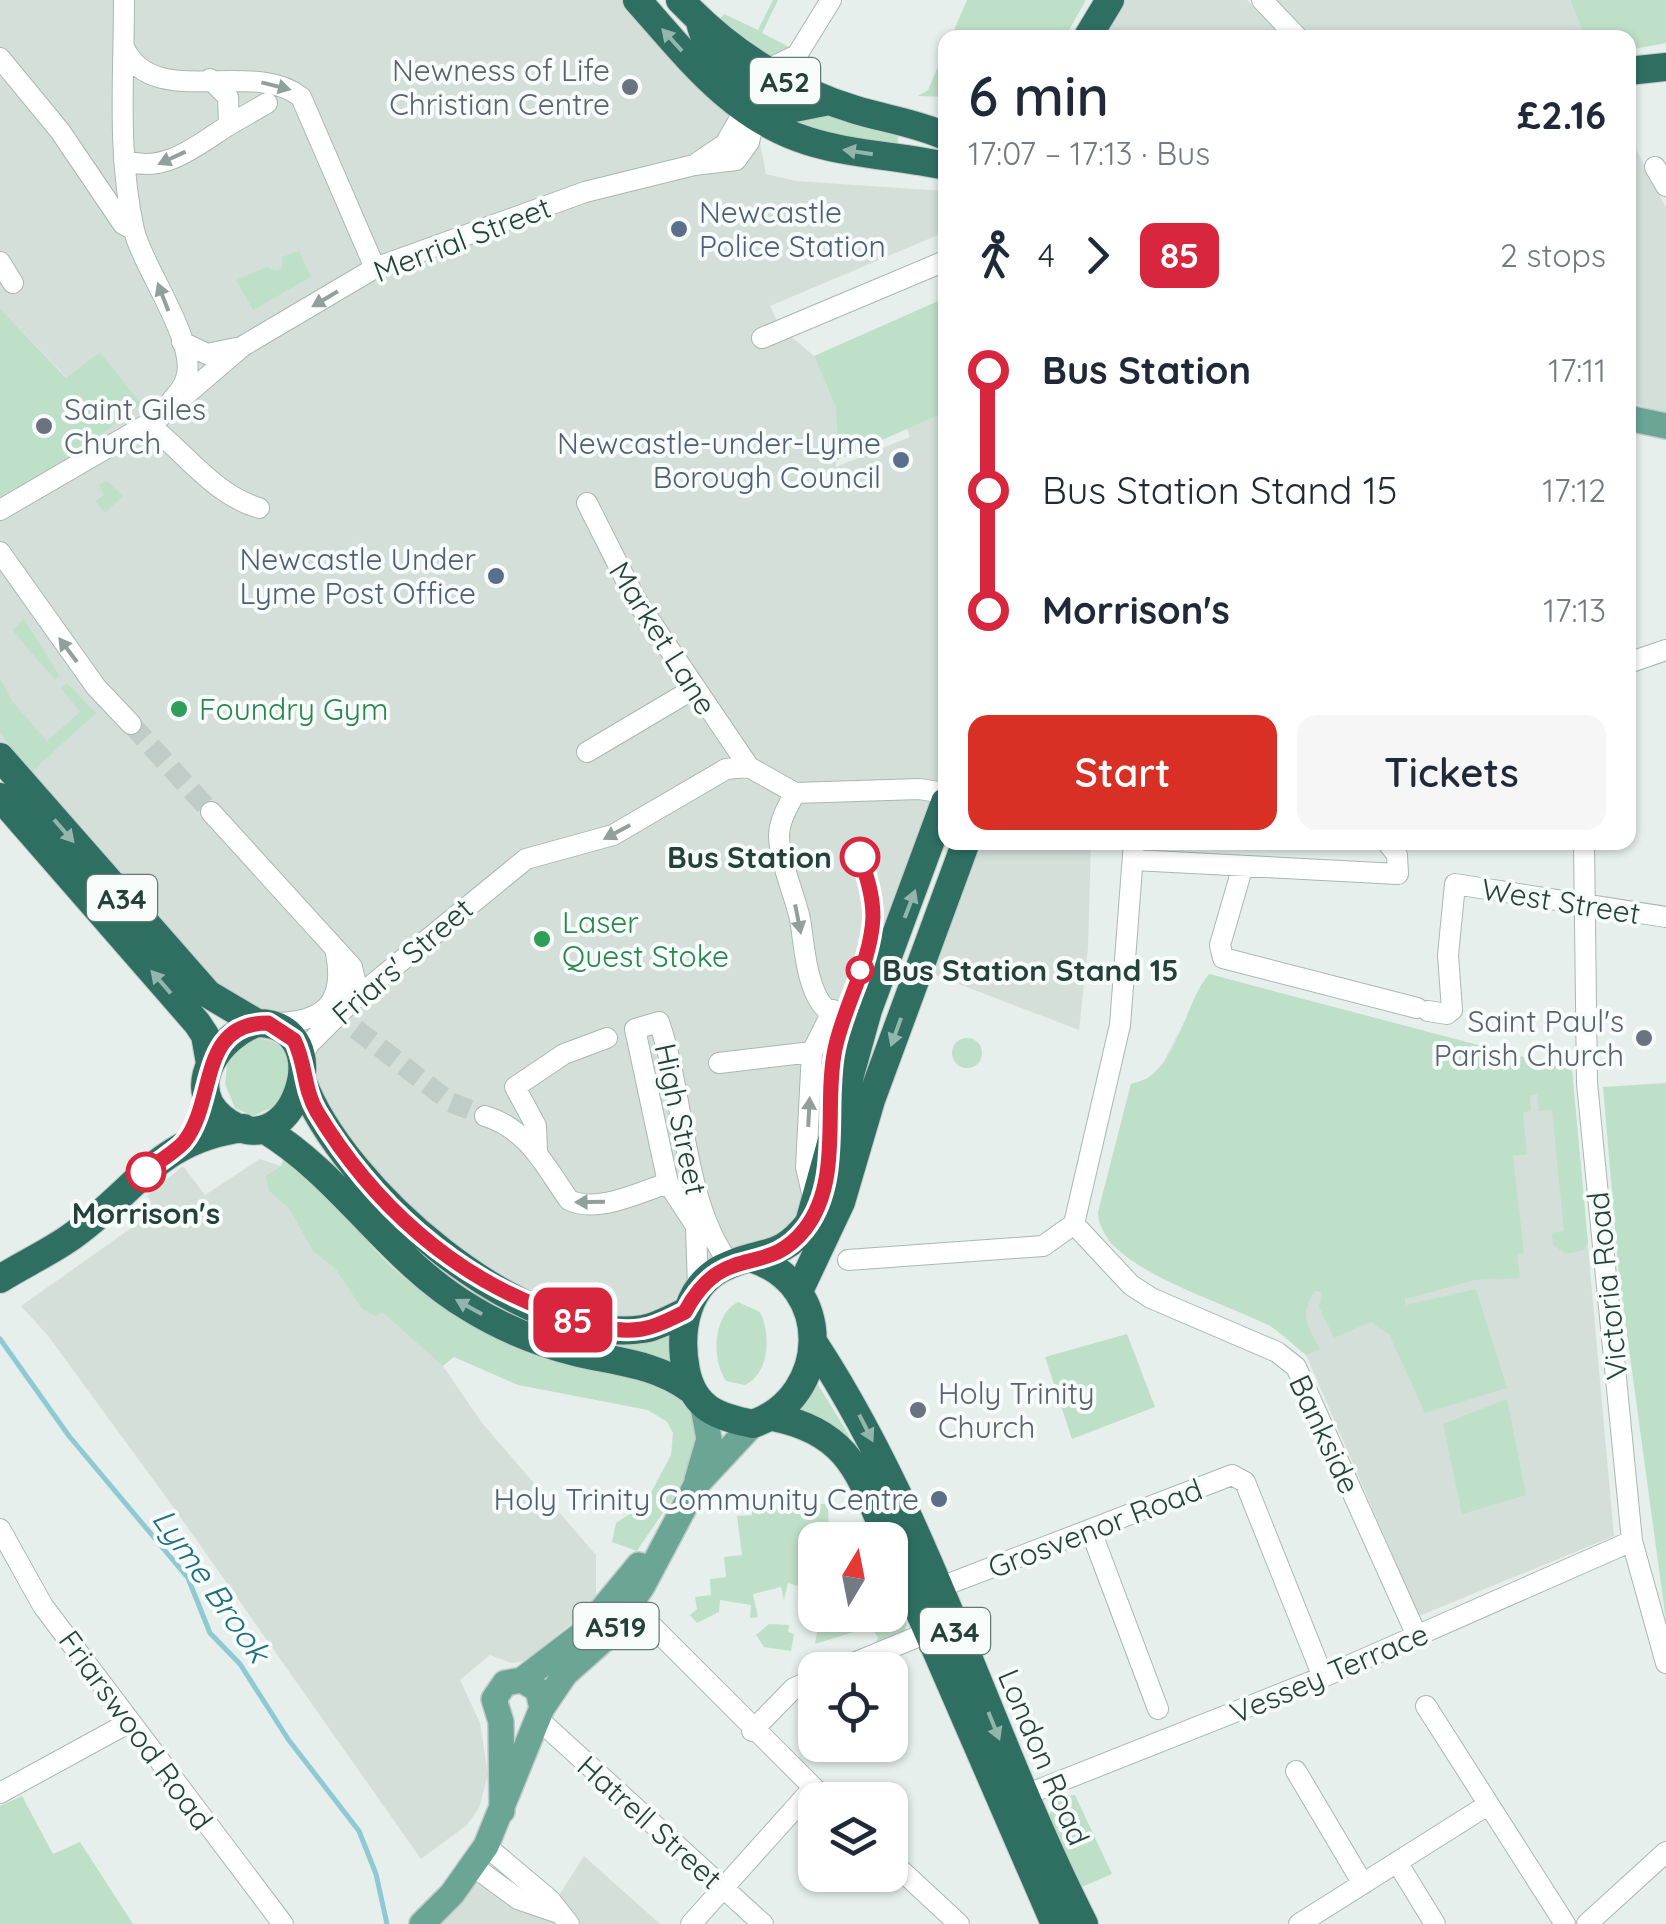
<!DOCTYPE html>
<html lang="en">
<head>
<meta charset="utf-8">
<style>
  :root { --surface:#fff; --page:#f6f6f7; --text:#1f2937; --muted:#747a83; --accent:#d93025 }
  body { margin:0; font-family:Quicksand,sans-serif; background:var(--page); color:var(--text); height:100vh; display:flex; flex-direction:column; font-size:38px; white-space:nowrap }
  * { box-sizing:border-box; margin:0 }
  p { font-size:32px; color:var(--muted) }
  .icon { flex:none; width:55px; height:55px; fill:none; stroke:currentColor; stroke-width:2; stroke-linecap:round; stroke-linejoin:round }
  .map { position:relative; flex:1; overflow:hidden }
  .details { position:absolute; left:938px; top:30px; width:698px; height:820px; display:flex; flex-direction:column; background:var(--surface); border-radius:20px; box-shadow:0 2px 8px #0004 }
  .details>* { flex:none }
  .badge { padding:0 20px; border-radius:15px; font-size:35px; line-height:65px }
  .needle { width:65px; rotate:10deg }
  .fabs { position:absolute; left:798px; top:1522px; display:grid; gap:20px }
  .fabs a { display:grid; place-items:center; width:110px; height:110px; border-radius:20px; background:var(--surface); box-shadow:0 2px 8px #0004; font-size:50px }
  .map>.badge { position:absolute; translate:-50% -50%; box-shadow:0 0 0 5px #fff }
  .legs { display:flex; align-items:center; gap:15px; height:110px; padding:0 30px; font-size:32px }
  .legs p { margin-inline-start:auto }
  .headline { display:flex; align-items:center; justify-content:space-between; height:170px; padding:0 30px }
  h1 { font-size:55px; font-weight:600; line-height:75px }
  .action { display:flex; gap:20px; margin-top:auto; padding:20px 30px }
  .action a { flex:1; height:115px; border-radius:20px; background:var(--accent); color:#fff; font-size:40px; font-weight:600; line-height:115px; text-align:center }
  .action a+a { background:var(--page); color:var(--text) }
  ul { padding:0 30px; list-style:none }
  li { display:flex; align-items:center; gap:35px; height:120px; font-size:38px }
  li i { display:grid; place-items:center; width:15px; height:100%; margin:0 12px; background:currentColor }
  li i::after { content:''; width:25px; height:25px; margin:-12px; border:8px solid; border-radius:50%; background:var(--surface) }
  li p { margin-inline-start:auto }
  li:first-child i { background:linear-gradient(#0000 50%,currentColor 0) }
  li:last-child i { background:linear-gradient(currentColor 50%,#0000 0) }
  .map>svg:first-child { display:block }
  .built { fill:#d4dfda }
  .green { fill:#bfe0c8 }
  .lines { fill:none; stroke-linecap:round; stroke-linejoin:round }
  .stream { stroke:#8ec9d4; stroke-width:5 }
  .minor-tunnel { stroke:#bfccc8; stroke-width:20; stroke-dasharray:20 10; stroke-linecap:butt }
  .minor-casing { stroke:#a8b8b2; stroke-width:22 }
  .major-casing { stroke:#c2cac8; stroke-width:28 }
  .highway-casing { stroke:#c2cac8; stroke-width:30 }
  .minor { stroke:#fff; stroke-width:20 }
  .major { stroke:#6aa596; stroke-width:25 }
  .highway { stroke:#2f6f62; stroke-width:28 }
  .oneway { fill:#93b5ae }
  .oneway2 { fill:#92a09c }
  .line-1-casing { stroke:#fff; stroke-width:22 }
  .line-1 { stroke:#d7263d; stroke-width:15 }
  .worship-dot { fill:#6b7280; stroke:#f7fbf9; stroke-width:4 }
  .service-dot { fill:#5c6f8a; stroke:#f7fbf9; stroke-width:4 }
  .leisure-dot { fill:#2e9e5b; stroke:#f7fbf9; stroke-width:4 }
  .stop-1-dot { fill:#fff; stroke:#d7263d; stroke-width:5 }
  .labels { text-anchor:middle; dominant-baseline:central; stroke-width:8; stroke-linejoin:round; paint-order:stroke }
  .shield { fill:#f7fbf9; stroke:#637a73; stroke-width:2.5 }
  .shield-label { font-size:28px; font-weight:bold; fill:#24423a }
  .worship-label { font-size:30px; fill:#5b616d; stroke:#f7fbf9; text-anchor:end }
  .service-label { font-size:30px; fill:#4e5e75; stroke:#f7fbf9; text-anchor:end }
  .street-label { font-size:30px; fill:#24423a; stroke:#f7fbf9 }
  .leisure-label { font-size:30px; fill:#27864d; stroke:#f7fbf9; text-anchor:start }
  .stop-label { font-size:30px; font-weight:bold; fill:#24423a; stroke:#f7fbf9; text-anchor:end }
  .water-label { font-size:32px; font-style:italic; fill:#1c6f80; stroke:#f7fbf9 }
</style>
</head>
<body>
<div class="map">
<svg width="1666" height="1924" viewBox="0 0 1666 1924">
  <rect width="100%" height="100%" fill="#e6efeb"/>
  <path class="built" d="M 0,0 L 637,0 L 755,116 L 766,174 L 796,181 L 945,191 L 945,232 L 770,306 L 780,327 L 814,356 L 836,408 L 836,467 L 910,437 L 905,424 L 945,407 L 945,802 L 809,1223 L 730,1264 L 685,1312 L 619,1329 L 441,1255 L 243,1018 L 0,757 L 0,497 L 77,454 L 140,404 L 124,384 L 67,378 L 0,308 Z
    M 1123,0 L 1247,0 L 1284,37 L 1105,38 Z
    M 1274,0 L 1570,0 L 1585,37 L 1311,37 Z
    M 1636,149 L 1666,208 L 1666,414 L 1633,403 L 1628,383 L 1636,233 L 1632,153 Z
    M 978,843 L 1091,843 L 1088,948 L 1079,1030 L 930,973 Z
    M 1209,974 L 1572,1070 L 1614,1536 L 1419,1616 L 1306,1355 L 1273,1327 L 1187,1290 L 1129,1259 L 1109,1242 L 1098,1215 L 1131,1084 L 1149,1078 L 1163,1063 Z
    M 260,1159 L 281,1166 L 443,1366 L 482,1423 L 596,1555 L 596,1599 L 573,1622 L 526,1661 L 511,1663 L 490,1655 L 460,1680 L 480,1723 L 488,1775 L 479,1808 L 467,1825 L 421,1859 L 174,1508 L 49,1337 L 21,1306 L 134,1226 L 130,1218 L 151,1201 L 147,1196 L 183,1166 L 205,1195 Z
    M 584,1856 L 660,1924 L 422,1924 L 473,1866 L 518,1899 L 558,1897 Z"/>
  <path class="green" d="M 773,0 L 778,0 L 762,33 L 793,49 L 772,57 L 720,19 L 724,14 L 758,30 Z
    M 967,0 L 1086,0 L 1065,37 L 951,37 Z
    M 1570,0 L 1666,0 L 1666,43 L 1628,50 L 1628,38 L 1585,37 Z
    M 945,50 L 945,97 L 918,96 L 928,90 Z
    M 816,112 L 899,132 L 897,146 L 820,133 L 789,120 Z
    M 299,251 L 311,277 L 253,310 L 236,280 L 267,267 L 276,271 L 282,268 L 282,257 Z
    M 945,298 L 945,412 L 837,460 L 836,408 L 814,356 Z
    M 0,308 L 66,378 L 100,352 L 141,404 L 77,454 L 0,497 Z
    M 107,481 L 123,496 L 105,513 L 95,501 L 104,495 L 99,485 Z
    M 24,619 L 59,675 L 55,680 L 12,630 Z
    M 0,678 L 12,701 L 47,741 L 80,712 L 61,688 L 67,683 L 96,713 L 29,774 L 0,732 Z
    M 1209,974 L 1572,1070 L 1588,1242 L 1584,1250 L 1566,1254 L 1553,1245 L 1552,1233 L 1564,1231 L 1552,1110 L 1539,1111 L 1537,1094 L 1530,1095 L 1531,1111 L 1523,1112 L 1527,1154 L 1513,1156 L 1524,1253 L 1517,1254 L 1520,1278 L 1475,1280 L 1405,1299 L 1405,1305 L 1476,1289 L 1507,1388 L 1425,1413 L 1389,1334 L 1370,1322 L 1334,1338 L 1319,1307 L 1322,1292 L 1315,1291 C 1299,1315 1307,1325 1320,1349 L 1306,1355 C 1294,1346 1283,1334 1270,1326 C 1227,1302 1099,1269 1098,1212 L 1131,1084 C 1179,1076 1182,1005 1209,974 Z
    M 256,1037 L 282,1046 L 292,1065 L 280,1104 L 253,1116 L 235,1108 L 225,1084 L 228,1056 Z
    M952 1053a15 15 0 1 1 30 0a15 15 0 1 1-30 0Z
    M 1666,1083 L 1666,1621 L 1619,1275 L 1603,1087 Z
    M 285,1154 C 320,1181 348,1221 379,1254 C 424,1301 479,1330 540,1353 C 581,1369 671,1369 691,1414 C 711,1459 659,1515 637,1551 L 612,1542 L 616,1523 L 645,1504 L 671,1455 L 673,1433 L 667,1422 L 648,1410 L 518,1385 L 454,1357 L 443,1366 L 382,1312 L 376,1316 L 362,1309 L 335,1268 L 313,1251 L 289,1208 L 269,1191 L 266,1176 L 281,1166 Z
    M 738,1302 L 760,1312 C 771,1334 770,1373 745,1385 L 726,1381 C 711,1359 713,1315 738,1302 Z
    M 673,1331 L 672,1365 L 610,1346 L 611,1341 Z
    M 1127,1334 L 1155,1407 L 1072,1439 L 1045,1357 Z
    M 812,1383 L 817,1383 L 850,1437 L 798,1412 Z
    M 1507,1399 L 1526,1495 L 1462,1514 L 1443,1424 Z
    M 801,1504 L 828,1504 L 829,1540 L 815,1540 L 815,1591 L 788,1583 L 784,1600 L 781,1587 L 753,1594 L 758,1617 L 750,1618 L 751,1605 L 720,1600 L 719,1612 L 697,1623 L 690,1615 L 697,1609 L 695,1597 L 711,1595 L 710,1579 L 726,1577 L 724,1557 L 742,1555 L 737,1516 L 752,1515 L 752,1509 L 801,1508 Z
    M 890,1595 L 897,1600 L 907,1625 L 902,1637 L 817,1670 L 815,1665 L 876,1643 L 878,1637 L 870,1627 L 815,1644 L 818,1627 L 846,1629 L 852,1615 L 890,1615 Z
    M 769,1624 L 789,1625 L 788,1632 L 794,1634 L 791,1651 L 764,1647 L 756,1635 Z
    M 1075,1795 L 1112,1874 L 1077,1889 L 1045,1824 L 1058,1797 Z
    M 22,1796 L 53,1854 L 80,1842 L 133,1924 L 0,1924 L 0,1806 Z"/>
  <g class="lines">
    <path class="stream" d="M 0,1339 L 69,1436 L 188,1578 L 210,1633 L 240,1664 L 288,1739 L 359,1831 L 376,1874 L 387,1924"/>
    <path class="minor-tunnel" d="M 131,724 L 211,812
      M 356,1029 L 450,1102 L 485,1116"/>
    <defs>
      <path id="minor" d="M 124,0 C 124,76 117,154 134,230 C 142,267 201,346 185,381 C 183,388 176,395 172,400
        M 1262,0 L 1298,38
        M 124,47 C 151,111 252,58 301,97 L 375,268
        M 0,58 L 60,131 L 123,224 L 134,230
        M 766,70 L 797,55 L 831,0
        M 229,125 L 267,103
        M 124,160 C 164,175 197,145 229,125 L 228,97 L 210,79
        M 1655,167 L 1666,186
        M 0,262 L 13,283
        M 762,338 L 945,261
        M 182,342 L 207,354 L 236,348
        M 148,424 C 184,451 214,495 259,508
        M 587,503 L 636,600 L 749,767
        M 0,510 L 160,417 L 243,346 L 375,268 L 585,192 L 694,165 L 736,160 L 749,142 L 755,116 L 739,120 L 725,144 L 694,165
        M 0,552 L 96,687 L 131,724
        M 1628,663 L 1666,650
        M 587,752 L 695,688
        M 795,793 C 788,806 779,821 779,836 C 780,864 794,892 800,919 C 806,952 807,1041 868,1010
        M 211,812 L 352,967 L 357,989 L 351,1002
        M 1584,842 L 1587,1083 L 1632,1541 L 1666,1663
        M 1134,860 L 1398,874 L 1397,855 L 1387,842
        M 1242,869 L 1220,945 L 1223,958 L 1417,1008
        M 1428,1011 L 1447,1014 L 1452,1010 L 1448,955 L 1455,884 L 1666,917
        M 272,1023 C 322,1023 346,1005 336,953
        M 301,1060 L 309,1044 L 351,1002 L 526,859 L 613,835 L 726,769 L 749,767 L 795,793 L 919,789 L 945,793
        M 719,1063 L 812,1052
        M 485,1116 C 528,1129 545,1166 569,1200 C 597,1214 640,1192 668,1183
        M 537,1151 L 536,1126 L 515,1087 L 564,1054 L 607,1038
        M 814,1202 L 806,1167 L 812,1052 L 833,1010
        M 1074,1224 L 1131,1285 L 1151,1298 L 1277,1352 L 1296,1367 L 1417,1636
        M 1074,1224 L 1120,1025 L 1134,842
        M 848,1260 L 1043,1246 L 1074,1224
        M 698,1287 L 696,1226 L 668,1183 L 635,1029 L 659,1022 C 685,1097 683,1204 730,1264
        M 0,1529 L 43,1606 L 283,1924
        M 1091,1531 L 1158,1709
        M 938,1588 L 1232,1475 L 1245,1482 L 1323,1677
        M 631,1605 L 826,1800
        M 837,1670 L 929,1632
        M 1426,1706 L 1565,1924
        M 538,1719 L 763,1924
        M 752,1731 L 794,1688 L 815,1679
        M 1296,1771 L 1363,1884
        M 0,1793 L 130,1722
        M 1023,1796 L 1323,1677 L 1632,1541
        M 486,1846 L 550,1900 L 569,1924
        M 890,1860 L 959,1924
        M 1397,1862 L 1435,1924
        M 473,1866 L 518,1899 L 556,1912
        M 691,1924 L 813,1788
        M 1299,1924 L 1486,1806
        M 1587,1924 L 1666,1852"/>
      <path id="major" d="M 1628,418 L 1666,426
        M 697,1480 L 709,1439 L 703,1407
        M 522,1680 L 582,1634 L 639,1565
        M 542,1708 L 565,1674 L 611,1633 L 643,1585 L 696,1485 L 753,1424
        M 422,1924 L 452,1894 L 486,1846 L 542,1708 L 538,1690 L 522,1680 L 505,1683 L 494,1699 L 501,1722 L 502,1811"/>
      <path id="highway" d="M 637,0 C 687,56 733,118 808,141 C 852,155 900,156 945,166
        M 680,0 C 728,51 789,90 856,110 C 886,119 916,123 945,136
        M 701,26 C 712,67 752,78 755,113
        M 1087,38 L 1110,0
        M 1628,71 L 1666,67
        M 755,116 L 829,101
        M 0,757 L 208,994 L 257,1023
        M 0,797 L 197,1023 L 205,1035 L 210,1063
        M 257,1023 C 343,1023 292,1175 222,1118 C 182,1086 221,1035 257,1023 Z
        M 302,1080 C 341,1187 522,1347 643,1329 C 657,1327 672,1318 685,1312
        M 264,1129 C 343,1177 389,1260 470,1308 C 501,1327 540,1343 575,1352 C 616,1362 654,1363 690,1389
        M 753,1259 C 834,1285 831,1396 753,1424 C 718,1417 694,1409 686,1371 C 678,1330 686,1282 729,1265 C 766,1249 780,1260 809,1223 L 868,1010 L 945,802
        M 0,1279 C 22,1265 46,1254 68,1239 C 134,1194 157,1138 244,1128
        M 799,1291 L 841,1202 L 871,1100 L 966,842
        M 815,1345 C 931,1523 988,1734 1084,1924
        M 773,1417 C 850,1432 860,1475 888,1540
        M 890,1544 L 1055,1924"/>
    </defs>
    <use href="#minor" class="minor-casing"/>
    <use href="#major" class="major-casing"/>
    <use href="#highway" class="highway-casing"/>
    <use href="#minor" class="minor"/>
    <use href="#major" class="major"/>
    <use href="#highway" class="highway"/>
  </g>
  <defs><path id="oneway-solid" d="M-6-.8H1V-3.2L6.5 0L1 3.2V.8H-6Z" transform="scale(2.5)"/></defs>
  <g class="oneway">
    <use href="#oneway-solid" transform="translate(672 40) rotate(-132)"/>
    <use href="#oneway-solid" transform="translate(858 152) rotate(-171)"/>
    <use href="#oneway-solid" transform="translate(64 831) rotate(49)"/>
    <use href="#oneway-solid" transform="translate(910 904) rotate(-69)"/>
    <use href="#oneway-solid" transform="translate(161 982) rotate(-131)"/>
    <use href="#oneway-solid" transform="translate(896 1032) rotate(110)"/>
    <use href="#oneway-solid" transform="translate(469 1307) rotate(-151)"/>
    <use href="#oneway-solid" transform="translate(866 1428) rotate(63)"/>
    <use href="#oneway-solid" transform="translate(994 1726) rotate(68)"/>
  </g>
  <g class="oneway2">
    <use href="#oneway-solid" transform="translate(276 86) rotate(14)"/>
    <use href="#oneway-solid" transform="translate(172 158) rotate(155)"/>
    <use href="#oneway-solid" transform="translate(163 297) rotate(-111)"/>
    <use href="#oneway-solid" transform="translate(325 299) rotate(149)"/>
    <use href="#oneway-solid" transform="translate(68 650) rotate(-127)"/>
    <use href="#oneway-solid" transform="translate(617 832) rotate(152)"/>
    <use href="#oneway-solid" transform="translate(798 919) rotate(79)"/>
    <use href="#oneway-solid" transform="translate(809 1112) rotate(-87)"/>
    <use href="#oneway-solid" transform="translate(590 1202) rotate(179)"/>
  </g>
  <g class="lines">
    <defs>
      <path id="line-1" d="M 146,1172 C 157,1162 174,1153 184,1142 C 217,1101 197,1023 268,1023 L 294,1040 C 306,1063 303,1088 317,1112 C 372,1203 452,1276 553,1312 C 581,1322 612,1334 642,1329 C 657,1327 672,1318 685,1312 C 724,1239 765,1280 805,1229 C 843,1180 823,1106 835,1049 C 844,1005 871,963 873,917 C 873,896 867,877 860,857"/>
    </defs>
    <use href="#line-1" class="line-1-casing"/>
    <use href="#line-1" class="line-1"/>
  </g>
  <g class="worship-dot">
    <circle cx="630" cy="87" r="10"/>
    <circle cx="44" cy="426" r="10"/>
    <circle cx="1644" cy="1038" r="10"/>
    <circle cx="918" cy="1410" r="10"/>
  </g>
  <g class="service-dot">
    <circle cx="679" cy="229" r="10"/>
    <circle cx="901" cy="460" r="10"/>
    <circle cx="496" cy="576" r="10"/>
    <circle cx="939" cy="1499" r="10"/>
  </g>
  <g class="leisure-dot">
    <circle cx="179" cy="709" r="10"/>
    <circle cx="542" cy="939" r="10"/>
  </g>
  <g class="stop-1-dot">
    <circle cx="860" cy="857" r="18"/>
    <circle cx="860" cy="970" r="12"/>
    <circle cx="146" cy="1172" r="18"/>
  </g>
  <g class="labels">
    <g class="shield">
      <rect x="750" y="58" width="70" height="46" rx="8"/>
      <rect x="87" y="875" width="70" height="46" rx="8"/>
      <rect x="573.5" y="1603" width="85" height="46" rx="8"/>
      <rect x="920" y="1608" width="70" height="46" rx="8"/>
    </g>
    <g class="shield-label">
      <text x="785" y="81">A52</text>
      <text x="122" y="898">A34</text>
      <text x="616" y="1626">A519</text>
      <text x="955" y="1631">A34</text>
    </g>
    <g class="worship-label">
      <text x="610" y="70">Newness of Life<tspan x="610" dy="34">Christian Centre</tspan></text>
      <text x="64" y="409" text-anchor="start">Saint Giles<tspan x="64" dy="34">Church</tspan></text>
      <text x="1624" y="1021">Saint Paul's<tspan x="1624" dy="34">Parish Church</tspan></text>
      <text x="938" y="1393" text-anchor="start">Holy Trinity<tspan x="938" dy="34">Church</tspan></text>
    </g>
    <g class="service-label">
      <text x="699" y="212" text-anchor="start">Newcastle<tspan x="699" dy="34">Police Station</tspan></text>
      <text x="881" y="443">Newcastle-under-Lyme<tspan x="881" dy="34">Borough Council</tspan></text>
      <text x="476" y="559">Newcastle Under<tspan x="476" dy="34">Lyme Post Office</tspan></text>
      <text x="919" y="1499">Holy Trinity Community Centre</text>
    </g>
    <g class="street-label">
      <text transform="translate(462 239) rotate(-21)">Merrial Street</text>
      <text transform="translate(663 638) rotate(58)">Market Lane</text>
      <text transform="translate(1561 901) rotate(9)">West Street</text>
      <text transform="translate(402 961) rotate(-41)">Friars' Street</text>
      <text transform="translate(681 1119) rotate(78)">High Street</text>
      <text transform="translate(1607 1286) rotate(-96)">Victoria Road</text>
      <text transform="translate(1325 1434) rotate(65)">Bankside</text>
      <text transform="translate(1095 1528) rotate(-21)">Grosvenor Road</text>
      <text transform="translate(1329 1673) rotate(-23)">Vessey Terrace</text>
      <text transform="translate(136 1730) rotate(54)">Friarswood Road</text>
      <text transform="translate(1044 1757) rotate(67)">London Road</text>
      <text transform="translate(650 1822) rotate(42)">Hatrell Street</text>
    </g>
    <g class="leisure-label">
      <text x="199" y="709">Foundry Gym</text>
      <text x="562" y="922">Laser<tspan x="562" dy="34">Quest Stoke</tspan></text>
    </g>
    <g class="stop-label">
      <text x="832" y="857">Bus Station</text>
      <text x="882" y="970" text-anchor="start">Bus Station Stand 15</text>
      <text x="146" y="1213" text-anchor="middle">Morrison's</text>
    </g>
    <g class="water-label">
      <text transform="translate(212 1585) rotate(55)">Lyme Brook</text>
    </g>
  </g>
</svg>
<div class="fabs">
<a><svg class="needle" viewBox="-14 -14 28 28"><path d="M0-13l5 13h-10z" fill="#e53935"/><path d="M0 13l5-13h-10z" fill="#747a83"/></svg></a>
<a><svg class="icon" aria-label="locate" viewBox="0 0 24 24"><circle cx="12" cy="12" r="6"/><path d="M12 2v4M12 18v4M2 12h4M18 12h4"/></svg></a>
<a><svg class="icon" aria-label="layers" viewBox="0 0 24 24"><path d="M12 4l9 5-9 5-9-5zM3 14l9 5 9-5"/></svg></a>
</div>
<b class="badge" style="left:573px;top:1320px;background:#d7263d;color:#fff">85</b>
<section class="details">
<div class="headline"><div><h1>6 min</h1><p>17:07 – 17:13 · Bus</p></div><b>£2.16</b></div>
<div class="legs"><svg class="icon" aria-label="walk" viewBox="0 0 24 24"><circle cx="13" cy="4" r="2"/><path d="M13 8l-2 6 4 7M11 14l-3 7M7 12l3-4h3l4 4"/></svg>4<svg class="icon" aria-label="forward" viewBox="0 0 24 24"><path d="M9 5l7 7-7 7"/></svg><b class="badge" style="background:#d7263d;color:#fff">85</b><p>2 stops</p></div>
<ul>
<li><i style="color:#d7263d"></i><b>Bus Station</b><p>17:11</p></li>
<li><i style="color:#d7263d"></i><span>Bus Station Stand 15</span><p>17:12</p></li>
<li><i style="color:#d7263d"></i><b>Morrison's</b><p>17:13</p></li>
</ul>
<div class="action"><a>Start</a><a>Tickets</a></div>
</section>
</div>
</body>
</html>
